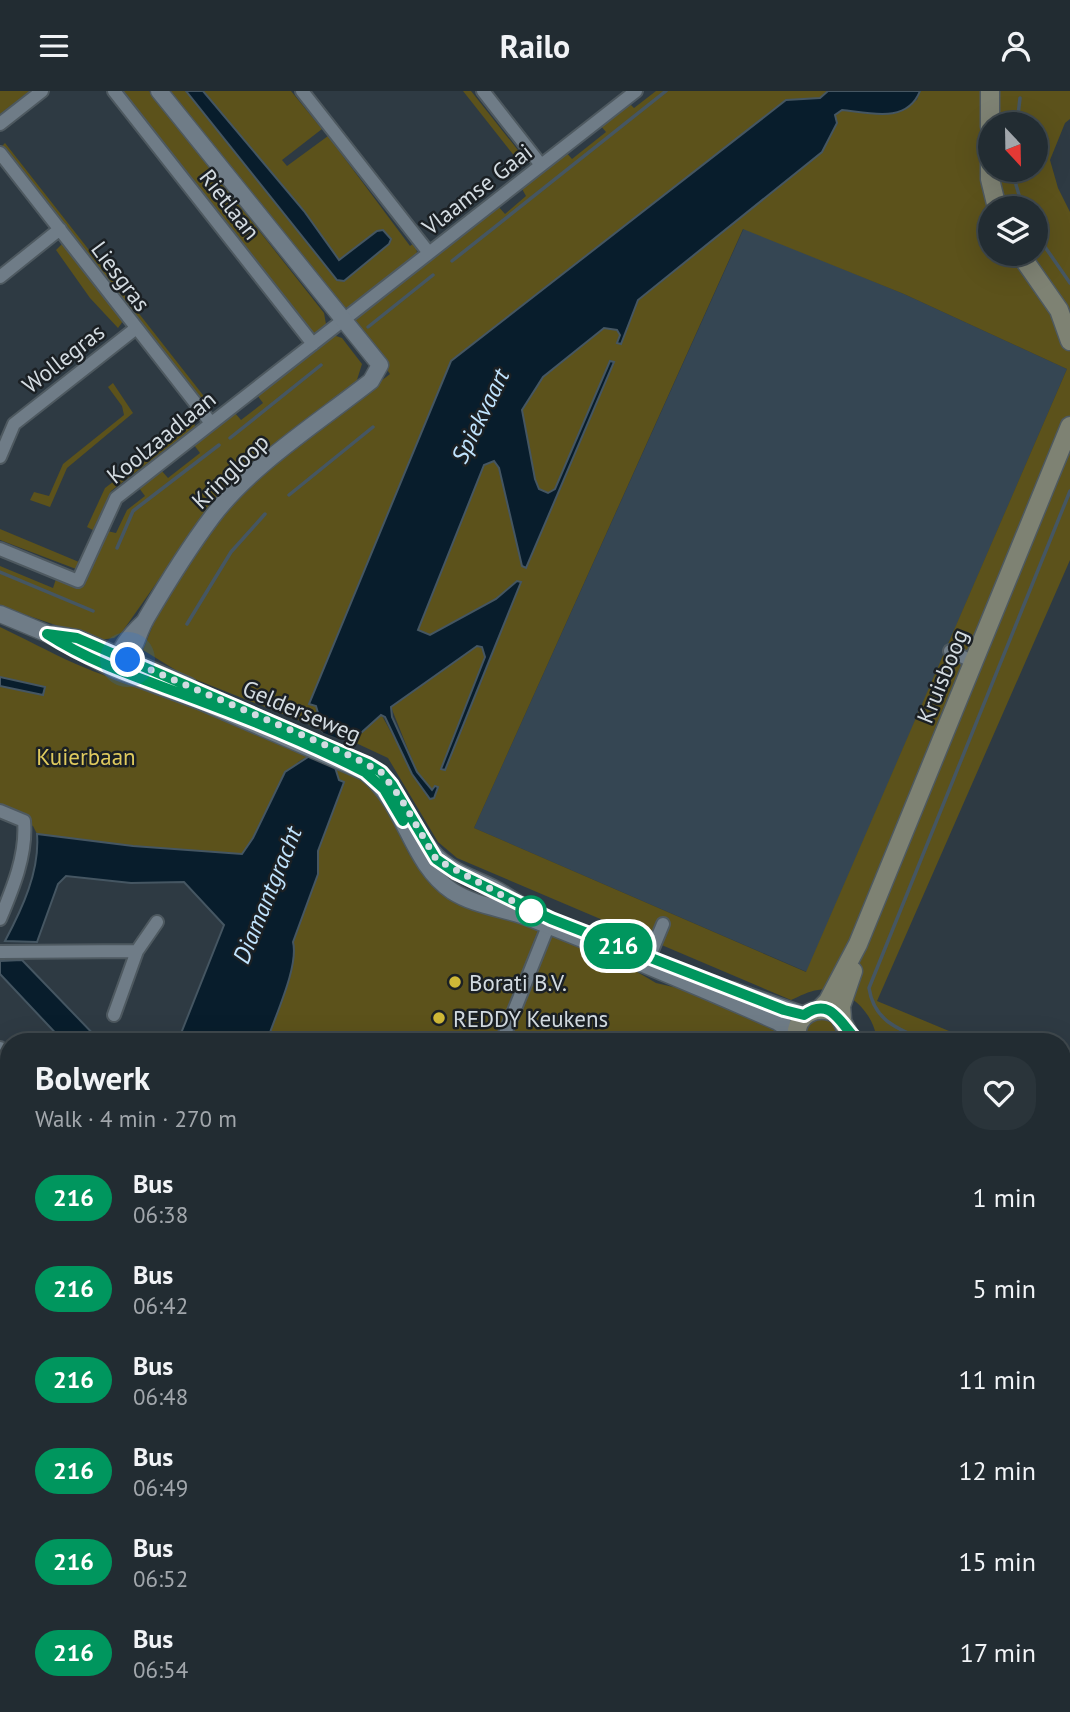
<!DOCTYPE html>
<html lang="en">
<head>
<meta charset="utf-8">
<style>
  :root { --surface:#222c32; --page:#2a343a; --text:#f1f3f6; --muted:#a2a7ac; --line:#3f484d }
  body { margin:0; font-family:"PT Sans",sans-serif; background:var(--page); color:var(--text); height:100vh; display:flex; flex-direction:column; font-size:26px; white-space:nowrap }
  * { box-sizing:border-box; margin:0 }
  p { font-size:23px; color:var(--muted) }
  .icon { flex:none; width:38px; height:38px; fill:none; stroke:currentColor; stroke-width:2; stroke-linecap:round; stroke-linejoin:round }
  .map { position:relative; flex:1; overflow:hidden }
  .drawer { position:absolute; left:0px; top:942px; width:1071px; height:681px; display:flex; flex-direction:column; background:var(--surface); border-radius:28px 28px 0 0; box-shadow:0 7px 28px #0002,0 0 0 2px var(--line) }
  .drawer>* { flex:none }
  .badge { padding:0 14px; border-radius:23px; font-size:24px; line-height:46px }
  .needle { width:46px; rotate:158deg }
  .fabs { position:absolute; left:978px; top:21px; display:grid; gap:14px }
  .fabs a { display:grid; place-items:center; width:70px; height:70px; border-radius:50%; background:var(--surface); box-shadow:0 7px 28px #0002,0 0 0 2px var(--line); font-size:35px }
  .you { position:absolute; width:35px; height:35px; margin:-18px; border:5px solid #fff; border-radius:50%; background:#1a73e8; box-shadow:0 0 0 10px #1a73e833 }
  .map>.badge { position:absolute; translate:-50% -50%; box-shadow:0 0 0 4px #fff }
  .round { display:grid; place-items:center; flex:none; width:74px; height:74px; border-radius:28px; background:var(--page) }
  .head { display:flex; align-items:center; justify-content:space-between; height:119px; padding:0 35px }
  h1 { font-size:33px; font-weight:800; line-height:52px }
  ul { padding:0; list-style:none }
  li { display:flex; align-items:center; gap:21px; height:91px; padding:0 35px }
  li div { flex:1 }
  li b { display:block; font-size:26px }
  li em { font-style:normal }
  li .badge { min-width:77px; font-weight:700; text-align:center }
  header { display:flex; justify-content:space-between; align-items:center; height:91px; padding:0 35px; background:var(--surface); font-size:32px; font-weight:800 }
  .map>svg:first-child { display:block }
  .built { fill:#354653 }
  .green { fill:#5c521b; fill-rule:evenodd }
  .water { fill:#081d2c; stroke:#455662; stroke-width:2 }
  .pier { fill:#2e3a43 }
  .lines { fill:none; stroke-linecap:round; stroke-linejoin:round }
  .stream { stroke:#455662; stroke-width:3.5 }
  .minor-casing { stroke:#4e5960; stroke-width:16 }
  .tertiary-casing { stroke:#4e5960; stroke-width:19 }
  .secondary-casing { stroke:#4e5960; stroke-width:21 }
  .minor { stroke:#6f7c87; stroke-width:12 }
  .tertiary { stroke:#6f7c87; stroke-width:16 }
  .secondary { stroke:#7e8273; stroke-width:18 }
  .line-casing { stroke:#fff; stroke-width:16 }
  .line { stroke:#00965e; stroke-width:10 }
  .walk { stroke:#d3dbe1; stroke-width:7; stroke-dasharray:0 12.6 }
  .stop-dot { fill:#fff; stroke:#00965e; stroke-width:3.5 }
  .poi-dot { fill:#cfb837; stroke:#1b2024; stroke-width:2.5 }
  .labels { text-anchor:middle; dominant-baseline:central; stroke-width:5; stroke-linejoin:round; paint-order:stroke }
  .street-label { font-size:23px; fill:#d3dbe1; stroke:#1b2024 }
  .park-label { font-size:23px; fill:#dfca5e; stroke:#1b2024 }
  .poi-label { font-size:23px; fill:#d3dbe1; stroke:#1b2024; text-anchor:start }
  .water-label { font-size:24px; font-style:italic; fill:#c1e4fe; stroke:#1b2024 }
</style>
</head>
<body>
<header><svg class="icon" aria-label="menu" viewBox="0 0 24 24"><path d="M4 6h16M4 12h16M4 18h16"/></svg>Railo<svg class="icon" aria-label="person" viewBox="0 0 24 24"><circle cx="12" cy="8" r="4"/><path d="M4 21q1-7 8-7t8 7"/></svg></header>
<div class="map">
<svg width="1070" height="1621" viewBox="0 0 1070 1621">
  <rect width="100%" height="100%" fill="#2e3a43"/>
  <path class="built" d="M 744,137 L 904,203 L 1067,278 L 807,881 L 474,737 Z"/>
  <path class="green" d="M 0,0 L 30,0 L 0,23 Z
    M 119,0 L 149,0 L 324,222 L 326,233 L 322,240 L 313,242 L 307,238 Z
    M 164,0 L 291,0 L 322,38 L 282,69 L 287,75 L 328,45 L 410,155 L 416,150 L 417,164 L 351,216 L 342,217 Z
    M 463,0 L 471,0 L 521,63 L 516,67 Z
    M 656,0 L 828,0 L 820,8 L 786,9 L 451,270 L 310,613 L 316,615 L 323,639 L 182,583 L 143,559 L 160,516 L 220,424 L 259,385 L 390,283 L 354,230 L 357,226 L 497,114 L 505,123 L 526,105 L 521,96 L 565,60 L 572,68 L 606,41 L 600,34 L 628,11 L 634,17 Z
    M 920,0 L 1070,0 L 1070,28 L 1065,32 L 1050,69 L 1058,97 L 1070,121 L 1070,469 L 877,910 L 973,950 L 894,950 L 876,944 C 871,919 846,895 818,899 C 809,900 800,905 791,909 L 457,767 L 438,751 L 388,667 L 343,646 L 362,641 L 381,623 L 421,695 L 429,702 L 432,699 L 417,681 L 391,616 L 477,555 L 485,559 L 483,573 L 517,490 L 496,508 L 430,544 L 420,542 L 418,535 L 484,373 L 494,370 L 499,377 L 522,475 L 526,476 L 610,270 L 555,398 L 548,402 L 539,398 L 535,388 C 532,371 520,333 523,318 C 528,288 581,255 604,237 L 617,239 L 620,244 L 618,252 L 621,252 L 638,209 L 822,61 L 834,24 L 841,19 L 871,22 L 917,9 ZM 990,33 L 1036,33 L 1036,79 L 990,79 ZM 990,117 L 1036,117 L 1036,163 L 990,163 ZM 743,138 L 904,203 L 1067,278 L 806,881 L 474,737 Z
    M 5,52 L 210,313 L 205,318 L 0,57 Z
    M 63,152 L 123,230 L 118,237 L 90,207 L 56,159 Z
    M 333,244 L 342,247 L 362,273 L 356,292 L 260,366 L 220,402 L 122,541 L 114,547 L 99,549 L 0,515 L 0,475 L 53,497 L 56,488 L 77,497 L 84,495 L 107,440 L 116,442 L 127,419 L 145,405 L 139,397 L 161,379 L 168,387 L 200,362 L 194,354 L 235,322 L 241,329 L 263,312 L 257,304 Z
    M 113,292 L 133,322 L 67,377 L 50,416 L 30,409 L 34,401 L 49,405 L 63,373 L 124,324 L 122,315 L 108,296 Z
    M 194,329 L 195,336 L 111,400 L 93,439 L 87,436 L 105,397 Z
    M 0,438 L 79,471 L 76,478 L 0,449 Z
    M 0,536 C 49,559 98,590 153,595 L 314,662 L 298,671 L 242,775 L 134,755 L 37,743 L 33,735 L 0,720 Z
    M 333,670 L 370,686 L 409,763 L 424,784 L 444,800 L 622,872 L 656,892 L 695,901 L 788,941 L 788,950 L 267,950 C 275,925 299,875 292,851 L 318,783 L 318,760 L 344,691 L 339,689 Z
    M 823,926 L 835,933 L 836,950 L 807,950 L 807,936 L 813,929 Z
    M 9,1529 L 9,1614 L 66,1614 L 63,1621 L 0,1621 L 0,1555 Z
    M 134,1614 L 356,1614 L 375,1621 L 152,1621 Z
    M 384,1614 L 541,1614 L 538,1621 L 401,1621 Z"/>
  <path class="water" d="M 186,0 L 203,0 L 304,120 L 339,169 L 377,140 L 383,139 L 391,148 L 389,153 L 344,190 L 337,189 Z
    M 828,0 L 920,0 C 907,33 870,22 842,19 L 835,24 L 837,32 L 822,61 L 638,209 L 621,253 L 617,252 L 620,244 L 617,239 L 604,237 L 543,286 L 522,319 L 535,388 L 539,398 L 548,402 L 555,398 L 610,270 L 614,271 L 526,477 L 522,475 L 499,377 L 494,370 L 484,374 L 418,539 L 430,544 L 496,508 L 517,490 L 521,491 L 445,679 L 441,678 L 485,566 L 482,556 L 477,555 L 391,616 L 392,626 L 417,681 L 432,699 L 435,695 L 438,696 L 434,707 L 430,708 L 412,683 L 385,626 L 381,624 L 362,641 L 343,647 L 333,670 L 339,689 L 344,691 L 318,760 L 318,783 L 293,851 C 299,875 275,925 267,950 L 178,950 L 224,834 L 184,791 L 131,792 L 66,785 L 58,793 L 37,851 L 5,850 C 22,818 40,780 37,743 L 133,755 L 242,763 L 253,747 L 285,681 L 314,662 L 323,639 L 316,615 L 309,613 L 451,270 L 786,9 L 820,7 Z
    M 0,586 L 45,596 L 43,604 L 0,595 Z
    M 22,869 L 100,950 L 63,950 L 0,883 L 0,870 Z
    M 0,1038 L 9,1047 L 9,1083 L 0,1074 Z
    M 9,1344 L 9,1452 L 1,1470 L 9,1495 L 9,1529 L 0,1555 L 0,1353 Z"/>
  <path class="pier" d="M 319,640 L 345,650 L 337,670 L 311,659 Z"/>
  <g class="lines">
    <path class="stream" d="M 1017,33 L 1020,7
      M 1015,79 L 1016,94 L 1023,117
      M 1036,143 L 1070,192
      M 452,170 L 666,0
      M 368,236 L 433,184
      M 230,347 L 321,274
      M 289,404 L 373,336
      M 117,457 L 133,420 L 219,354
      M 0,481 L 93,520
      M 187,533 L 231,461 L 265,423
      M 926,950 C 898,938 874,930 869,897 L 1070,400
      M 1062,1007 L 1070,1010
      M 1062,1065 L 1070,1068"/>
    <defs>
      <path id="minor" d="M 114,0 L 313,253
        M 302,0 L 429,162
        M 483,0 L 541,74
        M 0,33 L 42,0
        M 0,62 L 211,332
        M 0,186 L 60,138
        M 0,366 L 14,333 L 135,238
        M 0,458 L 78,490 L 116,407 L 636,0
        M 950,560 L 974,571
        M 0,720 L 24,730 C 27,763 13,797 0,828
        M 137,860 L 157,831
        M 0,861 L 137,860 L 114,924
        M 646,874 L 663,833
        M 502,950 L 551,828
        M 0,957 L 9,966
        M 0,1160 L 9,1169
        M 69,1621 L 72,1614"/>
      <path id="tertiary" d="M 0,523 L 48,543 L 115,579 L 200,610 L 365,681 C 406,711 410,772 452,800 C 477,816 506,817 532,828 C 615,861 697,895 778,931 L 796,943
        M 145,530 C 129,545 118,558 115,579 C 138,561 134,548 147,526 C 167,492 188,458 212,426 C 251,374 319,331 371,290 L 380,274 L 159,0
        M 53,543 L 77,547 L 189,595
        M 426,753 C 443,778 466,784 493,797 C 507,804 520,815 535,822
        M 732,899 L 804,924
        M 1062,1042 L 1070,1046"/>
      <path id="secondary" d="M 990,0 L 990,36
        M 990,45 L 990,88 L 997,117
        M 1020,163 L 1059,219 L 1070,250
        M 820,918 L 828,910 L 858,853 L 1070,335
        M 842,928 L 841,915 L 853,880
        M 797,950 C 793,924 817,911 839,924 L 847,940 L 845,950
        M 0,1461 L 9,1465
        M 374,1614 L 391,1621
        M 541,1621 L 546,1614"/>
    </defs>
    <use href="#minor" class="minor-casing"/>
    <use href="#tertiary" class="tertiary-casing"/>
    <use href="#secondary" class="secondary-casing"/>
    <use href="#minor" class="minor"/>
    <use href="#tertiary" class="tertiary"/>
    <use href="#secondary" class="secondary"/>
  </g>
  <g class="lines">
    <defs>
      <path id="line" d="M 403,730 L 384,698 L 365,681 C 312,654 254,630 198,609 C 146,589 95,574 47,543 L 77,547 L 368,673 L 381,681 L 392,694 L 436,768 L 455,781 L 551,828 L 784,919 L 804,924 C 832,904 841,935 858,950"/>
    </defs>
    <use href="#line" class="line-casing"/>
    <use href="#line" class="line"/>
    <path class="walk" d="M 128,569 L 351,665 L 381,681 L 400,706 L 436,768 L 531,820"/>
  </g>
  <circle class="stop-dot" cx="531" cy="820" r="14"/>
  <g class="poi-dot">
    <circle cx="455" cy="891" r="7"/>
    <circle cx="439" cy="927" r="7"/>
  </g>
  <g class="labels">
    <g class="street-label">
      <text transform="translate(477 98) rotate(-38)">Vlaamse Gaai</text>
      <text transform="translate(230 113) rotate(52)">Rietlaan</text>
      <text transform="translate(121 185) rotate(53)">Liesgras</text>
      <text transform="translate(63 267) rotate(-38)">Wollegras</text>
      <text transform="translate(161 346) rotate(-39)">Koolzaadlaan</text>
      <text transform="translate(230 380) rotate(-44)">Kringloop</text>
      <text transform="translate(942 585) rotate(-68)">Kruisboog</text>
      <text transform="translate(302 620) rotate(23)">Gelderseweg</text>
    </g>
    <g class="park-label">
      <text x="86" y="665">Kuierbaan</text>
    </g>
    <g class="poi-label">
      <text x="469" y="891">Borati B.V.</text>
      <text x="453" y="927">REDDY Keukens</text>
    </g>
    <g class="water-label">
      <text transform="translate(480 325) rotate(-64)">Spiekvaart</text>
      <text transform="translate(267 804) rotate(-68)">Diamantgracht</text>
    </g>
  </g>
</svg>
<div class="fabs">
<a><svg class="needle" viewBox="-14 -14 28 28"><path d="M0-13l5 13h-10z" fill="#e53935"/><path d="M0 13l5-13h-10z" fill="#a2a7ac"/></svg></a>
<a><svg class="icon" aria-label="layers" viewBox="0 0 24 24"><path d="M12 4l9 5-9 5-9-5zM3 14l9 5 9-5"/></svg></a>
</div>
<div class="you" style="left:128px;top:569px"></div>
<b class="badge" style="left:618px;top:855px;background:#00965e;color:#fff">216</b>
<section class="drawer">
<div class="head"><div><h1>Bolwerk</h1><p>Walk · 4 min · 270 m</p></div><a class="round"><svg class="icon" aria-label="heart" viewBox="0 0 24 24"><path d="M12 20l-8-8c-3-5 5-10 8-4 3-6 11-1 8 4z"/></svg></a></div>
<ul>
<li><span class="badge" style="background:#00965e;color:#fff">216</span><div><b>Bus</b><p>06:38</p></div><em>1 min</em></li>
<li><span class="badge" style="background:#00965e;color:#fff">216</span><div><b>Bus</b><p>06:42</p></div><em>5 min</em></li>
<li><span class="badge" style="background:#00965e;color:#fff">216</span><div><b>Bus</b><p>06:48</p></div><em>11 min</em></li>
<li><span class="badge" style="background:#00965e;color:#fff">216</span><div><b>Bus</b><p>06:49</p></div><em>12 min</em></li>
<li><span class="badge" style="background:#00965e;color:#fff">216</span><div><b>Bus</b><p>06:52</p></div><em>15 min</em></li>
<li><span class="badge" style="background:#00965e;color:#fff">216</span><div><b>Bus</b><p>06:54</p></div><em>17 min</em></li>
</ul>
</section>
</div>
</body>
</html>
